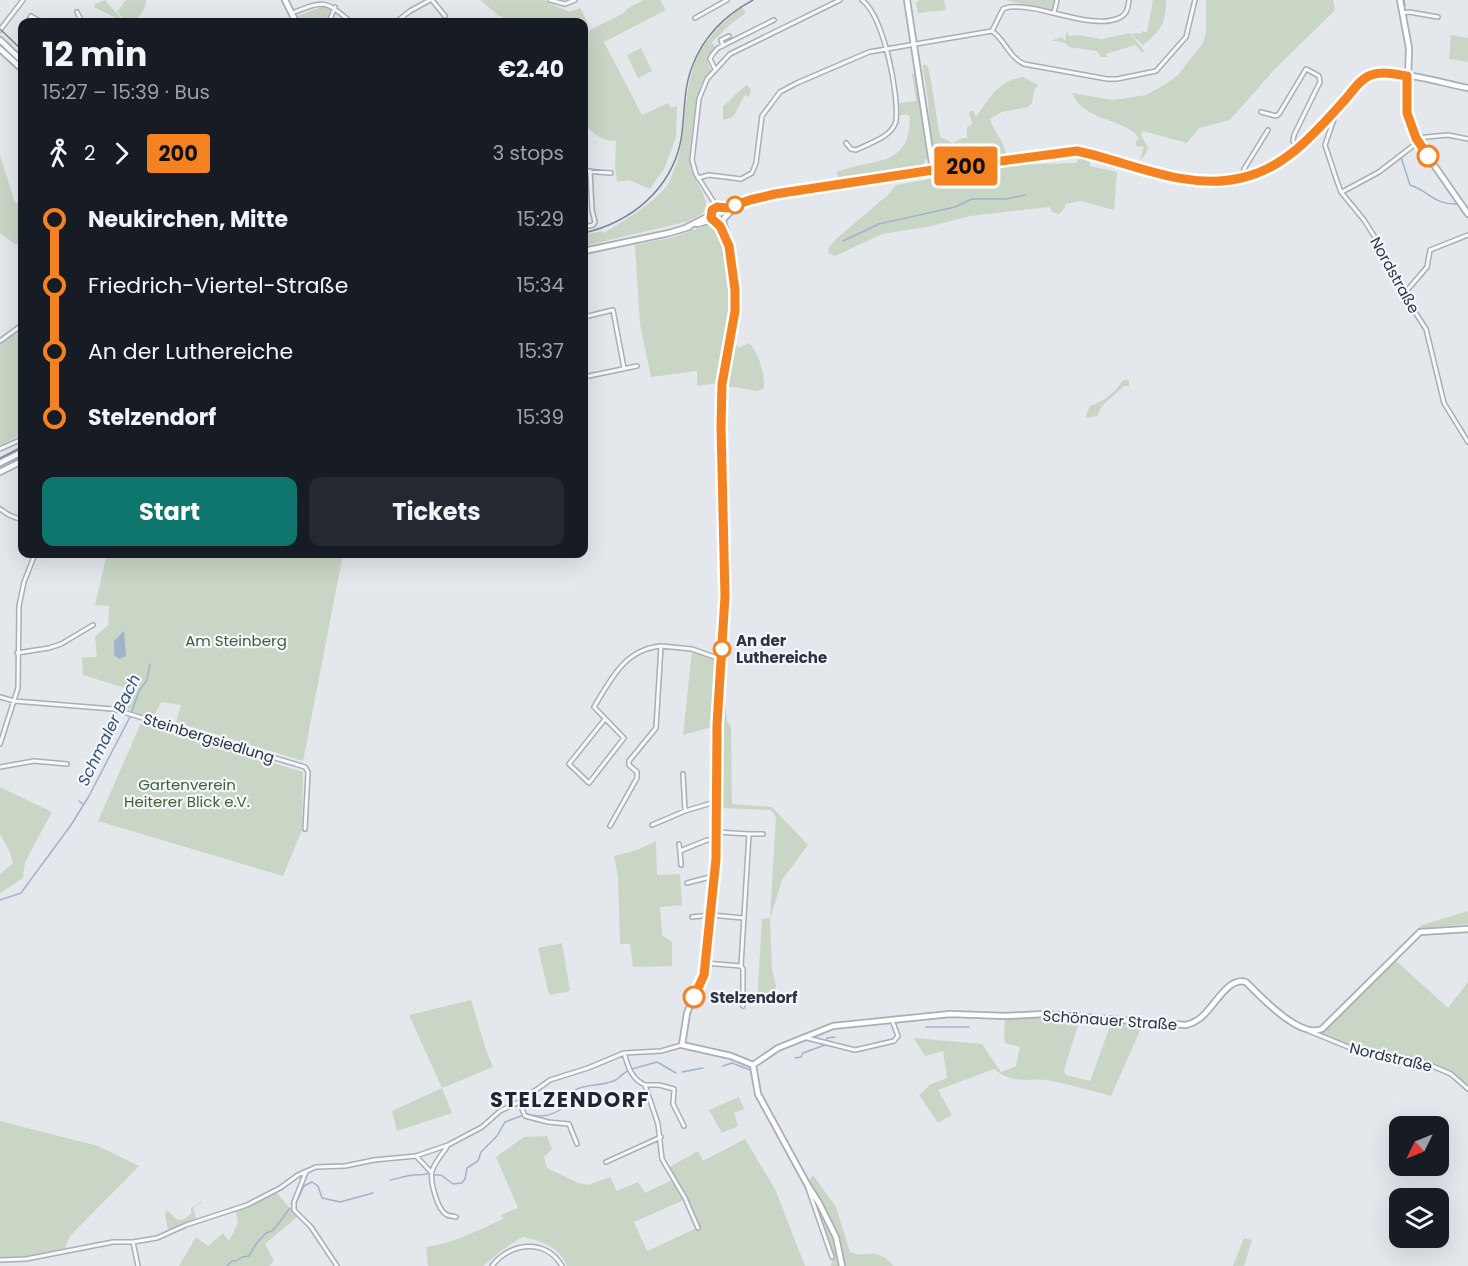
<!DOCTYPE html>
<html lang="en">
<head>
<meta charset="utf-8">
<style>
  :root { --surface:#171b24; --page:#242831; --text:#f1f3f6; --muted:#9ea1a6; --accent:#0f766e }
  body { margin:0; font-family:Poppins,sans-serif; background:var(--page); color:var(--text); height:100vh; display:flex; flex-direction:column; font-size:22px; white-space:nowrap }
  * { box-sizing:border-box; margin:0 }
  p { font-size:20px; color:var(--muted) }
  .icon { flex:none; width:33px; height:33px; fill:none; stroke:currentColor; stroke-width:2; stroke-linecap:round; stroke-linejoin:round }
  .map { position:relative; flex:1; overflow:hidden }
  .details { position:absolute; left:18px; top:18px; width:570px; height:540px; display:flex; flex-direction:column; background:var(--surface); border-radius:12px; box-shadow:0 6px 24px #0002 }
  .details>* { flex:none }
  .badge { padding:0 12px; border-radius:4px; font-size:21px; line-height:39px }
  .needle { width:39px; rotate:227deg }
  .buttons { position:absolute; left:1389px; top:1116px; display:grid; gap:12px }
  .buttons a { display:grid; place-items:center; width:60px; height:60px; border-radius:12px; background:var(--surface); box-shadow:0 6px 24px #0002; font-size:30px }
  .map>.badge { position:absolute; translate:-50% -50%; box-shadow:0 0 0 3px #fff }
  .legs { display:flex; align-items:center; gap:9px; height:66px; padding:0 24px; font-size:20px }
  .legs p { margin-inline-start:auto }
  .summary { display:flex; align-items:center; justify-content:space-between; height:102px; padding:0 24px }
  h1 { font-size:33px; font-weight:700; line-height:45px }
  .button { display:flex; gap:12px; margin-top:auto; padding:12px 24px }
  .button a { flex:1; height:69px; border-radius:12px; background:var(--accent); color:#fff; font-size:24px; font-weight:700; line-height:69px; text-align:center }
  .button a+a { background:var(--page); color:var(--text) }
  ul { padding:0 24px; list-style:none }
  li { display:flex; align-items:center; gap:21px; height:66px; font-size:22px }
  li i { display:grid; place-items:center; width:9px; height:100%; margin:0 8px; background:currentColor }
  li i::after { content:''; width:15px; height:15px; margin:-8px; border:4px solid; border-radius:50%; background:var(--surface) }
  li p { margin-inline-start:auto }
  li:first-child i { background:linear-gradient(#0000 50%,currentColor 0) }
  li:last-child i { background:linear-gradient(currentColor 50%,#0000 0) }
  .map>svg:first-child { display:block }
  .green { fill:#c9d6c5; fill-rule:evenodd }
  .water { fill:#9fb4cc }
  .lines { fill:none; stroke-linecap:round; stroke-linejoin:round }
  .stream { stroke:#9fb4cc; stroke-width:1.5 }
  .street-casing { stroke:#a9aeb7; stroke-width:6 }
  .secondary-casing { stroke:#a9aeb7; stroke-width:8 }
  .street { stroke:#f7f8fa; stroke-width:3 }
  .secondary { stroke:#fff; stroke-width:4.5 }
  .tram { stroke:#7d8696; stroke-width:1.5 }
  .line-1-casing { stroke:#fff; stroke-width:14 }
  .line-1 { stroke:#f58220; stroke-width:9 }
  .stop-1-dot { fill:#fff; stroke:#f58220; stroke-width:3 }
  .labels { text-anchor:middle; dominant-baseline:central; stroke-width:4.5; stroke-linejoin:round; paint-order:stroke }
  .street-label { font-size:15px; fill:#2b3445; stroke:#f4f6f9 }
  .park-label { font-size:15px; fill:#3f6138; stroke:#f4f6f9 }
  .stop-label { font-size:15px; font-weight:bold; fill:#2b3445; stroke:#f4f6f9; text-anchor:start }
  .water-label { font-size:16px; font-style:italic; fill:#34527a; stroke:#f4f6f9 }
  .district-label { font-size:21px; font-weight:bold; letter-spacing:1.5px; fill:#1d2536; stroke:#f4f6f9 }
</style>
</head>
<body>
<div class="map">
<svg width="1468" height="1266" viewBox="0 0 1468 1266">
  <rect width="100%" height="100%" fill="#e4e7ec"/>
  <path class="green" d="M 105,0 L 124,22 L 94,7 L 95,4 Z
    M 126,0 L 146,0 C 146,10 140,16 133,22 L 126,22 L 117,12 Z
    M 480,0 L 545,0 L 550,4 L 570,12 L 580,8 L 589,25 L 584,27 L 584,22 L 511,22 L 498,15 Z
    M 644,0 L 660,0 L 666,10 L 604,42 L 642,115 L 668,103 L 671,108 L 677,106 L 676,137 L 664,169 L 650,189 L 629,180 L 617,182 L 615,167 L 616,141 C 601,141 595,134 584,125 L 584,33 L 624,13 L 627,9 Z
    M 920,0 L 944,0 L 946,10 L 918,13 L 916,3 Z
    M 1006,0 L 1054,0 L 1052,11 Z
    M 1153,0 L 1166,0 C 1166,23 1161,31 1143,45 L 1132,35 L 1134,33 L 1141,34 L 1142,31 L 1147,32 Z
    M 1206,0 L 1333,0 L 1335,10 L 1273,71 L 1230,120 L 1199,128 L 1187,143 L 1143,131 L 1141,135 L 1148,148 L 1145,155 L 1140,160 L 1144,147 L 1136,146 L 1136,141 L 1139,138 C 1126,118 1083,122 1072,93 L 1113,100 L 1146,95 L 1166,84 L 1178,75 L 1203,43 L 1206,33 Z
    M 323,6 L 328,6 L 330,9 L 327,22 L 299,22 L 298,16 Z
    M 742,7 L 746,13 L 732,23 L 712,42 L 715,48 L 707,61 L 711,70 L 700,86 L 698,97 C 695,115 689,146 690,163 C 691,177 707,195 706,206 C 705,215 696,217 689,221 L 584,246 L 584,235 L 602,231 L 603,233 C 618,226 660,198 668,184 C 688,147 681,110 692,72 C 700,44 720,24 742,7 Z
    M 1067,30 L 1069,36 L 1077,35 L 1101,39 L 1102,41 L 1102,39 L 1130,33 L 1144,51 L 1143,53 L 1135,45 L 1106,54 L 1107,57 L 1101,57 L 1097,51 L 1069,47 C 1065,41 1057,41 1050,41 L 1062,37 L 1065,41 Z
    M 1451,35 L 1468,38 L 1468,62 L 1449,59 Z
    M 641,48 L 652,71 L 638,78 L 627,55 Z
    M 923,65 L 927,65 L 930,75 L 940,137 L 953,143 L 962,138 L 967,138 L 967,127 L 971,126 L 972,122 L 969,113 L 970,111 L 973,111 L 976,117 C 990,98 998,81 1023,77 L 1038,85 L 1034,91 L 1032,103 L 1028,107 L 1002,112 L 990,119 C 994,133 1006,142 1006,158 L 944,162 C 928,150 930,112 927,94 C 926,84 923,75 923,65 Z
    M 912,74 L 916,74 L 927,158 L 922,166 L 917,168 L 861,176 L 839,182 L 837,172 C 875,157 910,169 910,116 L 905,114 L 900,116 L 899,103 L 916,101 Z
    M 747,85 L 751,89 L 749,97 L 745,95 L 733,117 L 723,120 L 723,106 C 732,100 737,91 747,85 Z
    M 0,155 L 15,203 L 22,203 L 22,245 L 15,244 L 0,233 Z
    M 1080,157 L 1086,158 L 1090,163 L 1090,166 L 1117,172 L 1114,210 L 1081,201 L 1065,204 L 1065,208 L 1059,214 L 1052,212 L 1050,207 L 970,216 L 932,226 L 882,234 L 835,256 L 828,253 L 829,247 L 836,239 L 890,193 L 896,185 L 1009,165 L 1076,163 Z
    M 708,225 C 719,232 723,245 726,257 C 738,302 726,339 719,383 L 697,386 L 697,371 L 651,377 L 640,324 L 635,245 L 674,237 Z
    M 22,326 L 22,390 L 19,391 L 21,406 L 22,406 L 22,434 L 0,446 L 0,343 Z
    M 734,340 L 738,348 L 749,343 C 759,355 765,373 764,388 L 758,391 L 727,386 L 728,365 Z
    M 1123,380 L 1129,380 L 1129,386 L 1124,386 L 1102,406 L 1097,416 L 1085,418 L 1090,406 C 1103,402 1116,392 1123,380 Z
    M 107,554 L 343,554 L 303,761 L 176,722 L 181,705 L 161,702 L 153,719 L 119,707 L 125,688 L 83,675 L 82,657 L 97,657 L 95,637 L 108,625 L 109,606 L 95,605 Z
    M 692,651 L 718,661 L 715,726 L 683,735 Z
    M 724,696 L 727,721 L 731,727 L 732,804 L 772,807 L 808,845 L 782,880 L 770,919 L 772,969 L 776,986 L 772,1006 L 757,1002 L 762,919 L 770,918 L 776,817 L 771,810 L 719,808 L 722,698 Z
    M 141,723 L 303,772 L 302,830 L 283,876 L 98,821 Z
    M 0,787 L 52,812 L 25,862 L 23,878 L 0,893 L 0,874 L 13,863 L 10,852 L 0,834 Z
    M 656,841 L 657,875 L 680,874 L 682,905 L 660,907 L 662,935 L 672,942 L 672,966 L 633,967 L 630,944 L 620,944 L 618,877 L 614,856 L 637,850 Z
    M 1468,911 L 1468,924 L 1417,929 L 1422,925 Z
    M 562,943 L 570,991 L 549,995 L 538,948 Z
    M 1394,959 L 1448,1008 L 1468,982 L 1468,1087 L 1451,1073 L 1421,1060 L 1367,1052 L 1349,1047 L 1319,1034 Z
    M 471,1000 L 487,1053 L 493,1067 L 442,1088 L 452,1113 L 397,1131 L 392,1111 L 442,1088 L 409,1015 Z
    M 1044,1017 L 1080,1019 L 1064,1070 L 1066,1075 L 1090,1081 L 1112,1021 L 1142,1026 L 1111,1096 C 1092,1091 1072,1085 1052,1081 C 1028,1076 1017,1087 994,1069 L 938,1090 L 952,1115 L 938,1123 L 919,1095 L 931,1084 L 947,1078 L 943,1051 L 925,1056 L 914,1038 L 982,1044 L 1001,1072 L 1016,1066 L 1020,1047 L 1005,1043 L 1004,1035 L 1005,1018 Z
    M 739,1097 L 744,1109 L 734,1113 L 738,1126 L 722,1133 L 709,1110 Z
    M 0,1121 L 98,1146 L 139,1166 L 70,1236 L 65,1248 L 29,1256 L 0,1257 Z
    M 547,1136 L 552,1149 L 544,1157 L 547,1168 L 578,1183 L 588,1185 L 610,1177 L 617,1191 L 638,1182 L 645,1193 L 674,1179 L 668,1168 L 698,1151 L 703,1161 L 745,1139 L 775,1189 L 805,1266 L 567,1266 C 560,1247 540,1240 522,1237 L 501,1251 L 483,1266 L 428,1266 L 426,1247 C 454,1243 477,1231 503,1219 L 501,1215 L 518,1208 L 496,1157 L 524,1137 ZM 686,1199 L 697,1228 L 647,1251 L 634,1222 Z
    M 813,1175 L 836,1207 L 850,1252 C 866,1260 874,1244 894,1266 L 831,1266 L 832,1257 L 807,1184 Z
    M 273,1188 L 297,1217 L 265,1244 L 274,1261 L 269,1266 L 179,1266 L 196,1237 L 208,1246 L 223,1233 L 229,1241 L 238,1223 L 235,1208 L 250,1202 Z
    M 202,1201 L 202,1202 L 193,1208 L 197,1221 L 168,1231 L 165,1215 L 167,1210 L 176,1219 L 183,1220 L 191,1214 L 191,1208 Z
    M 1244,1238 L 1252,1240 L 1244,1266 L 1233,1266 Z"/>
  <path class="water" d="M 124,631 L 126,656 L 119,659 L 114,655 L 114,641 Z"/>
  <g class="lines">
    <path class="stream" d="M 1404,0 L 1405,6
      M 1401,157 L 1410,185 C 1429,191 1434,205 1457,204
      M 843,241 L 879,224 L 955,207 L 972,199 L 1006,199 L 1025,195
      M 79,801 L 83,804
      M 0,900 L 21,893 L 71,825 L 89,796 L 130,717 L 139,691 L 147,680 L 150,664
      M 926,1027 L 969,1027
      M 795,1058 L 801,1057 L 803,1053 L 825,1045 L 827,1038 L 835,1037
      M 723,1066 L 732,1063 L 750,1070
      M 632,1069 L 657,1062 L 676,1073
      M 682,1072 L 703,1068
      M 527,1114 C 541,1118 551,1116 563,1108 C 573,1078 593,1090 616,1080 C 620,1077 623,1073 628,1071
      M 435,1175 L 441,1175 L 453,1184 L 462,1183 L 465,1179 L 467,1168 L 478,1161 L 481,1152 L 497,1136 L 505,1122 L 521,1116
      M 390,1180 C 398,1179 406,1175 414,1175 C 421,1174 423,1176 429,1173
      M 296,1203 L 304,1186 L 312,1182 L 318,1186 L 322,1198 L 340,1202 L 373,1193
      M 227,1266 L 232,1261 L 236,1261 L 242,1257 L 249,1256 L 256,1244 L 266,1233 L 272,1231 L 279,1223 L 290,1208"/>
    <defs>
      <path id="street" d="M 432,0 L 445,16
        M 550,0 L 565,4 L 575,0
        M 77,12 L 80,18 L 78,22
        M 292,13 C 325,0 324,0 351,22
        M 1054,13 L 1057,0
        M 1402,13 L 1409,12 L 1438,17
        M 695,18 L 727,0
        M 28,22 L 31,16 L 41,22
        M 329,22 L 335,7
        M 396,22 L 410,11 L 430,0
        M 0,30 L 23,0
        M 992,31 L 1003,9 L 1009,7 C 1040,3 1093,32 1121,17 C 1128,13 1128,6 1129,0
        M 723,46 L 721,40 L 729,36
        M 715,69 L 710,59 L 712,55 L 718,48 L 774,20
        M 1335,111 L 1335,116 L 1325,145 L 1337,181 L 1341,192 L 1364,220 L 1376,239 L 1400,289 L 1426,329 L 1444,403 L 1468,442
        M 1261,112 L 1276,116 L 1279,114 L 1306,69 L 1319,76 L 1320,82 L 1294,135 L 1293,141 L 1298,148
        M 1416,138 L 1448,135 L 1468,139
        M 846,143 L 851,149 L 856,150 C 870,143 892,137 896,121 C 899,94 884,17 862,0
        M 584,171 L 611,173
        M 1243,176 L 1244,169 L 1268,130
        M 698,178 L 709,175 L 741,179 L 752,173 L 756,163 L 762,116 L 780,92 L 797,83 L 869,52 L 992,31 C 1005,40 1009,57 1024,64 L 1107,79 L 1117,79 L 1156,71 L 1186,37 L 1195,0
        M 1342,192 L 1379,172 L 1418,142
        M 717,207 L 696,174 L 692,160 L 699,99 L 707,79 L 730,54 L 840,0
        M 584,227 L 593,225 L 595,222 L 592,210 L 590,171
        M 1404,294 L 1427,267 L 1430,250 L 1468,235
        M 584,317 L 613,310 L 624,368
        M 0,341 L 22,325
        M 584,377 L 637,366
        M 0,449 L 22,439
        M 0,509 L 9,515 L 22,520
        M 17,653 L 49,648 L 61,644 L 93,625
        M 0,697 L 14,701 L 113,709 L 305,767 L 308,772 L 305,829
        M 605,719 L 569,764 L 589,783 L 624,738 L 594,707 C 611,679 625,649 661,646
        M 0,744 L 18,688 L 19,606 L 24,582 L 35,554
        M 0,767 L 34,761 L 67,764
        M 683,774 L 685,811
        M 652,825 L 685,811 L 715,802
        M 610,826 L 637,778 L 637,772 L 629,765 L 629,761 L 656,728 L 661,646 L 692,649 L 720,659
        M 716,832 L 749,834 L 741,966 L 743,969 L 743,1006
        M 749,834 L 763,834
        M 679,844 L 680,851
        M 681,865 L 680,851 L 707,840 L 716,840
        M 687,883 L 714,876
        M 692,917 L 711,915 L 743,918
        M 705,963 L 741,966
        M 1309,1031 L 1358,1051 L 1421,1061 L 1451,1074 L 1468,1089
        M 807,1038 L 855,1050 L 894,1041 L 898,1036 L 892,1020
        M 624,1053 C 628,1066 631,1079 645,1085 L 658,1124 L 662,1159 L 685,1198 L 698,1228
        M 645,1085 L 659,1085 L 674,1089 L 673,1104 L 684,1126
        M 519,1102 L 525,1116 L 548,1122 L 569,1124 L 577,1144
        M 447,1147 C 442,1154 435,1162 432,1171 C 430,1181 437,1210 447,1215 C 449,1216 453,1216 456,1217
        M 416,1156 L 431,1172
        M 606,1162 L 661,1137
        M 306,1172 L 294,1202 L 294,1210 L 311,1227 L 337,1266
        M 808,1188 L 832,1257
        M 133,1242 L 138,1266
        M 0,1260 L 26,1259 L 113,1242 L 133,1242 L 157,1238 L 186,1225 L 247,1205 L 280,1188 L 298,1175 L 316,1167 L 345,1166 L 374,1160 L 416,1156 L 448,1145 L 482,1127 L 500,1111 L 519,1102 L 550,1080 L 588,1068 L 624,1053 L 661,1051 L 682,1045
        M 492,1266 C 510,1242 546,1238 562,1266"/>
      <path id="secondary" d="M 285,0 L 296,22
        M 907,0 L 933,170
        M 1400,0 L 1409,48 L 1407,113 L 1418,142 L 1468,214
        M 0,40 L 22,61
        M 0,49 L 22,69
        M 711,218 L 715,222 L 721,222 L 729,213 L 738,206
        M 723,221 L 732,258 L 736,290 L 735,311 L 722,384 L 721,426 L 725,596 L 717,725 L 716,859 L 703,975 L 687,1013 L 682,1045 L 731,1056 L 753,1065
        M 717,223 L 727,241
        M 697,224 L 712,220
        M 687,227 L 707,217 L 714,208 L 727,208 L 760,197 L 1063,152 C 1095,150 1125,164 1156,172 C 1223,189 1264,183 1314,133 C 1332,116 1346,96 1363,79 C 1389,65 1440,83 1468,88
        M 584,251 L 669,233 L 689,227
        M 0,463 L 22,452
        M 0,472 L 22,461
        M 753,1065 L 778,1048 L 833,1026 L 950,1014 L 1006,1016 L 1044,1014 L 1186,1025 C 1190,1024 1195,1022 1199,1019 C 1213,1010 1227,976 1246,982 C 1261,997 1300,1039 1322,1029 L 1420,932 L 1468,929
        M 753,1065 L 758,1094 L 807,1184 L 819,1203 L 836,1237 L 842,1266"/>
    </defs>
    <use href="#street" class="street-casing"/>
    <use href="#secondary" class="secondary-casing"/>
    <use href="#street" class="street"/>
    <use href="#secondary" class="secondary"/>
    <path class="tram" d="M 0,29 L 22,50
      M 584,233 C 631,222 671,190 681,140 C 685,115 683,90 692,67 C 703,37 725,15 753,0
      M 0,458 L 22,447"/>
  </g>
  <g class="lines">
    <defs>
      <path id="line-1" d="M 694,997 L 704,975 L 716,859 L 717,725 L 725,596 L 721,426 L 722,384 L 735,311 L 735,290 L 729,246 L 720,226 L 711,218 L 712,210 L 717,207 L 727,208 L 750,200 L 775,194 L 933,170 L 1077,151 C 1130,162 1186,191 1241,178 C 1284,169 1314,134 1342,103 C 1351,94 1359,79 1371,75 C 1382,71 1396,74 1407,76 L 1407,113 L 1416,138 L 1428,156"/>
    </defs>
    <use href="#line-1" class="line-1-casing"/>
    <use href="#line-1" class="line-1"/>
  </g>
  <g class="stop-1-dot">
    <circle cx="1428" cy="156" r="10"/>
    <circle cx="735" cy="205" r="8"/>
    <circle cx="722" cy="649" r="8"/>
    <circle cx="694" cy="997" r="10"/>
  </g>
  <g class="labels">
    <g class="street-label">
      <text transform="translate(1395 275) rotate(61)">Nordstraße</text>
      <text transform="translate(209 738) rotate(17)">Steinbergsiedlung</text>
      <text transform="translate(1110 1020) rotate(4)">Schönauer Straße</text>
      <text transform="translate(1391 1057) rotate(13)">Nordstraße</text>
    </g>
    <g class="park-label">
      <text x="236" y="640">Am Steinberg</text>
      <text x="187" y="784">Gartenverein<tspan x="187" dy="17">Heiterer Blick e.V.</tspan></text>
    </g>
    <g class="stop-label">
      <text x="736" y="640">An der<tspan x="736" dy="17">Luthereiche</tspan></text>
      <text x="710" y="997">Stelzendorf</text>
    </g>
    <g class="water-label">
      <text transform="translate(109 730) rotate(-64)">Schmaler Bach</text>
    </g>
    <g class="district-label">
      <text x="570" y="1099">STELZENDORF</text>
    </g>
  </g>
</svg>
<div class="buttons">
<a><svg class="needle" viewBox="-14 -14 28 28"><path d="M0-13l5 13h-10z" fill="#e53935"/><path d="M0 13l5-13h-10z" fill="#9ea1a6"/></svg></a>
<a><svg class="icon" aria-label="layers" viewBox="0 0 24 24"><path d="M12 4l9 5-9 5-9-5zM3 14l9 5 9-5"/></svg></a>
</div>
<b class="badge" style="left:966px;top:166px;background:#f58220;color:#111">200</b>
<section class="details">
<div class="summary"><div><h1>12 min</h1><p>15:27 – 15:39 · Bus</p></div><b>€2.40</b></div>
<div class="legs"><svg class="icon" aria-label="walk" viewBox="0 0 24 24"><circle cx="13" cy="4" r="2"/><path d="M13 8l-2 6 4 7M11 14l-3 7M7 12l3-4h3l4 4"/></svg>2<svg class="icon" aria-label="forward" viewBox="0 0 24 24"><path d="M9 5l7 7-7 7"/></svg><b class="badge" style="background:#f58220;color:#111">200</b><p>3 stops</p></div>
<ul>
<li><i style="color:#f58220"></i><b>Neukirchen, Mitte</b><p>15:29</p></li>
<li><i style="color:#f58220"></i><span>Friedrich-Viertel-Straße</span><p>15:34</p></li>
<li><i style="color:#f58220"></i><span>An der Luthereiche</span><p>15:37</p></li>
<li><i style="color:#f58220"></i><b>Stelzendorf</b><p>15:39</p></li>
</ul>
<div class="button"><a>Start</a><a>Tickets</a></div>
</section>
</div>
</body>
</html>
